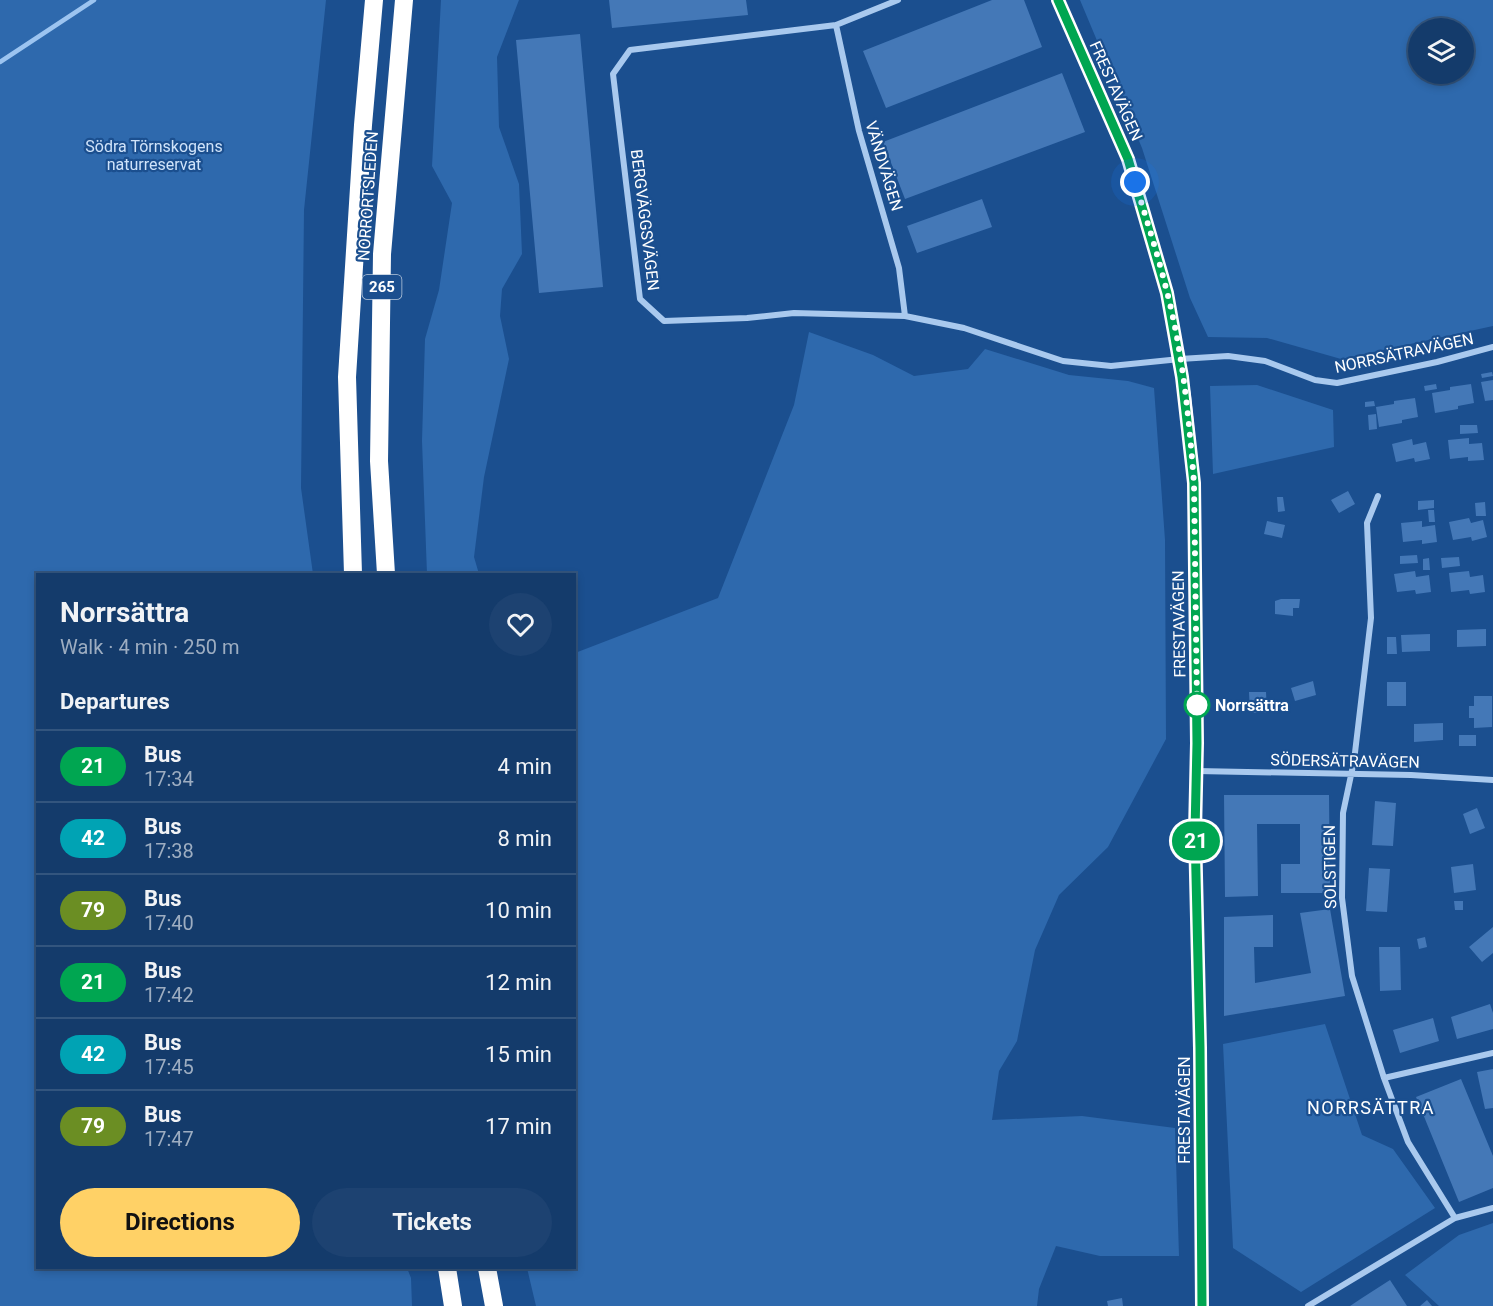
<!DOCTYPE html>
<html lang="en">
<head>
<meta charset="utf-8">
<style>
  :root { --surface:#143b6b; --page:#1d4271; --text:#f1f3f6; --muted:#9dadc1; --line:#33557e; --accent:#ffd166 }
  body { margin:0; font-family:Roboto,sans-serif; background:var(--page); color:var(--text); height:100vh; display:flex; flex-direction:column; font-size:22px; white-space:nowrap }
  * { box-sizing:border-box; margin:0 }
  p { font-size:20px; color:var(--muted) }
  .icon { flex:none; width:33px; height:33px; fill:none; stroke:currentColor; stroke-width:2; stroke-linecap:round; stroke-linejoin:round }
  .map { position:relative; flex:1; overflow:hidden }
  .panel { position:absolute; left:36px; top:573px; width:540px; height:696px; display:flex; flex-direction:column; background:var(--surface); border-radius:0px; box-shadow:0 3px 9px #0003,0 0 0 2px var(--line) }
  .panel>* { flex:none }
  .badge { padding:0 12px; border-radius:20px; font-size:21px; line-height:39px }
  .buttons { position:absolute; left:1408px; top:18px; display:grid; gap:12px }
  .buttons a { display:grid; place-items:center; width:66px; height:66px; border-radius:50%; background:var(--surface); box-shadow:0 3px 9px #0003,0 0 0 2px var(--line); font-size:30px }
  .you { position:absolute; width:30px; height:30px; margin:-15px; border:4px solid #fff; border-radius:50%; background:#1a73e8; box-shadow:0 0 0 9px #1a73e833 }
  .map>.badge { position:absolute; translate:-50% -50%; box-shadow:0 0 0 3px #fff }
  h2 { padding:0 24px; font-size:22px; line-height:54px }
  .round { display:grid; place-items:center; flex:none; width:63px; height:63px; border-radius:32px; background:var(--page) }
  .headline { display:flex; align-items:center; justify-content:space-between; height:102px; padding:0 24px }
  h1 { font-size:28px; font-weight:700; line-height:45px }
  .primary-button { display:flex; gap:12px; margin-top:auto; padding:12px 24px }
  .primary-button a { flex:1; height:69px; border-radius:36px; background:var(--accent); color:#111; font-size:24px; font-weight:700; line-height:69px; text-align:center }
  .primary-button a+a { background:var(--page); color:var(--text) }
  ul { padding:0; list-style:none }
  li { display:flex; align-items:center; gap:18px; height:72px; padding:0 24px; border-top:2px solid var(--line) }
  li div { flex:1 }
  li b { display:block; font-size:22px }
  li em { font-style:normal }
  li .badge { min-width:66px; font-weight:700; text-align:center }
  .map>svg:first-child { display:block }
  .green { fill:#2e69ad; fill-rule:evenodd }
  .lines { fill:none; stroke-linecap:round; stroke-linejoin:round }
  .stream { stroke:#9cc4f0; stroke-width:4.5 }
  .building { fill:#4478b7 }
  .street { stroke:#a9c9ee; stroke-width:6 }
  .secondary { stroke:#d6e6fa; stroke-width:12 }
  .highway { stroke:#fff; stroke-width:18 }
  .line-casing { stroke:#fff; stroke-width:14 }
  .line { stroke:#00a651; stroke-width:9 }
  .walk { stroke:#fff; stroke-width:6; stroke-dasharray:0 10.8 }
  .stop-dot { fill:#fff; stroke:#00a651; stroke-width:3 }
  .labels { text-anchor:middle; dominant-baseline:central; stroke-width:4.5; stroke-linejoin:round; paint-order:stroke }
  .shield { fill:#1b4f8f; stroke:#bbcadd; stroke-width:1.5 }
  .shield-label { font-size:15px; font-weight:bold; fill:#fff }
  .street-label { font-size:16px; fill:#fff; stroke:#1b4f8f }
  .park-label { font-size:16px; fill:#cfe3fa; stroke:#1b4f8f }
  .stop-label { font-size:16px; font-weight:bold; fill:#fff; stroke:#1b4f8f; text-anchor:start }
  .neighbourhood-label { font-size:18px; letter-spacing:1.5px; fill:#fff; stroke:#1b4f8f }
</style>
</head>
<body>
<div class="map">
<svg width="1493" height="1306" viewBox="0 0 1493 1306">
  <rect width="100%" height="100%" fill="#1b4f8f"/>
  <path class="green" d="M 0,0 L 326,0 L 304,210 L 301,488 L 313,574 L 38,574 L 38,1268 L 407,1268 L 411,1278 L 412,1306 L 0,1306 Z
    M 441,0 L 519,0 L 497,57 L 499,127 L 519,184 L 522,254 L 502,289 L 500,316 L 509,359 L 484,477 L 474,557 L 479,574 L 427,574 L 422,441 L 425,339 L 439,290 L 452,203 L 432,166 Z
    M 1080,0 L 1493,0 L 1493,326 L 1341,359 L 1267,338 L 1208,337 L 1190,298 L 1142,148 ZM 1419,28 L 1464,28 L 1464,74 L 1419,74 Z
    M 809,332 L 873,355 L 914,376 L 968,369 L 985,349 L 1069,375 L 1128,381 L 1154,388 L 1165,540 L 1166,739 L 1108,847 L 1059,895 L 1035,950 L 1017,1041 L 999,1071 L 992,1120 L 1082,1116 L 1175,1128 L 1179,1256 L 1100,1256 L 1056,1246 L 1039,1289 L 1037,1306 L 536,1306 L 527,1268 L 574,1268 L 575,653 L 718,598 L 794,405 Z
    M 1257,385 L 1333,410 L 1334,447 L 1213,474 L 1210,386 Z
    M 1325,1024 L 1362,1135 L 1393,1149 L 1435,1208 L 1301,1292 L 1233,1248 L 1223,1044 Z
    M 1493,1223 L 1493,1306 L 1439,1306 L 1405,1275 L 1459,1235 Z"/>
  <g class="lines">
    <path class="stream" d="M 0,62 L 94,0"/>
  </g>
  <path class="building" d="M 609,0 L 746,0 L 748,15 L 612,28 Z
    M 992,0 L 1024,0 L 1042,47 L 886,108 L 863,51 Z
    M 580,34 L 603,287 L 539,293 L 516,40 Z
    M 1062,73 L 1085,132 L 905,199 L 883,142 Z
    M 982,199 L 992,227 L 917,253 L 907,226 Z
    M 1492,372 L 1493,376 L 1482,378 L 1481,374 Z
    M 1493,380 L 1493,400 L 1485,401 L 1481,382 Z
    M 1436,384 L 1437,389 L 1425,391 L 1424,386 Z
    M 1471,384 L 1474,403 L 1458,406 L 1458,409 L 1435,413 L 1432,393 L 1450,390 L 1450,387 Z
    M 1415,398 L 1418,417 L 1402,420 L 1402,423 L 1379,427 L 1376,407 L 1394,404 L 1394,401 Z
    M 1374,401 L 1375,406 L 1365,407 L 1365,402 Z
    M 1376,414 L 1377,429 L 1369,430 L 1368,415 Z
    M 1460,425 L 1477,425 L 1478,433 L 1460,434 Z
    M 1469,438 L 1469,444 L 1482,443 L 1484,460 L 1468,461 L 1468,457 L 1450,459 L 1448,440 Z
    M 1412,439 L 1413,445 L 1426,442 L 1430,459 L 1415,462 L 1414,458 L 1396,462 L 1392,444 Z
    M 1348,491 L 1355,504 L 1339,513 L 1331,500 Z
    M 1277,497 L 1283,497 L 1285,511 L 1278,512 Z
    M 1434,500 L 1434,508 L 1418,510 L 1418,501 Z
    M 1485,502 L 1486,516 L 1476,516 L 1475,503 Z
    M 1428,510 L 1434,510 L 1435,522 L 1429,522 Z
    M 1469,518 L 1471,523 L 1483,520 L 1487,537 L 1472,541 L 1471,537 L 1453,540 L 1449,522 Z
    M 1267,521 L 1285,525 L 1282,538 L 1264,534 Z
    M 1422,521 L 1422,527 L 1435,525 L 1437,542 L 1422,544 L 1422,540 L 1403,542 L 1401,523 Z
    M 1417,555 L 1418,563 L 1400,564 L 1400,556 Z
    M 1459,557 L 1460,566 L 1442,568 L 1441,558 Z
    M 1429,558 L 1430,570 L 1423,570 L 1423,559 Z
    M 1415,571 L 1416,577 L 1429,575 L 1431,592 L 1416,594 L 1415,590 L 1397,592 L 1394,574 Z
    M 1469,571 L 1470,577 L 1483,575 L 1485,592 L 1470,594 L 1469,590 L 1451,592 L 1449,573 Z
    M 1281,599 L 1300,599 L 1299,608 L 1293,608 L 1293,616 L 1275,614 L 1275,601 Z
    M 1486,629 L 1486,646 L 1457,647 L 1457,630 Z
    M 1430,634 L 1430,651 L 1402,652 L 1401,635 Z
    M 1387,637 L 1396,637 L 1397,654 L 1387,654 Z
    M 1313,681 L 1316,695 L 1295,701 L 1291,688 Z
    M 1387,682 L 1406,682 L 1406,706 L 1387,706 Z
    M 1249,692 L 1266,692 L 1267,713 L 1250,713 Z
    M 1474,696 L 1492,696 L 1492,727 L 1474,728 L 1474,718 L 1469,718 L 1469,706 L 1474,706 Z
    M 1443,723 L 1443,740 L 1414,742 L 1414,724 Z
    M 1459,735 L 1476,735 L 1476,746 L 1459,746 Z
    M 1224,795 L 1329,795 L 1330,893 L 1281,893 L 1281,864 L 1300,864 L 1300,824 L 1257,824 L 1258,896 L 1225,897 Z
    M 1375,801 L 1396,803 L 1393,846 L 1372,845 Z
    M 1477,808 L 1485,828 L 1470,834 L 1463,814 Z
    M 1473,864 L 1476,890 L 1454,893 L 1451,867 Z
    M 1369,868 L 1390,869 L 1387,912 L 1366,911 Z
    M 1454,901 L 1463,901 L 1463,910 L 1455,910 Z
    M 1330,909 L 1345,996 L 1224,1016 L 1224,917 L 1273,915 L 1273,947 L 1254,947 L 1255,983 L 1311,973 L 1300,913 Z
    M 1493,927 L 1493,953 L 1482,962 L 1469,947 Z
    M 1425,937 L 1427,947 L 1419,949 L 1417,939 Z
    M 1379,947 L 1400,947 L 1401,990 L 1380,991 Z
    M 1490,1004 L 1493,1013 L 1493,1029 L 1457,1039 L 1451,1017 Z
    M 1433,1018 L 1439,1041 L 1400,1053 L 1393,1030 Z
    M 1493,1069 L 1493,1108 L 1485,1109 L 1477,1072 Z
    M 1461,1079 L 1493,1156 L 1493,1188 L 1459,1202 L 1416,1097 Z
    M 1390,1280 L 1407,1306 L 1350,1306 L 1362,1298 Z
    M 1122,1298 L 1123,1306 L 1108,1306 L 1107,1301 Z
    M 1427,1300 L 1432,1306 L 1420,1306 Z"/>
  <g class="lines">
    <path class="street" d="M 898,0 L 836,25 L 630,50 L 613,74 L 640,299 L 664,321 L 747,318 L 794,313 L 905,316 L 964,328 L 1063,361 L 1111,366 L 1180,359 L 1228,356 L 1265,361 L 1315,380 L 1337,383 L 1437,362 L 1493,347
      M 836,25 L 859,131 L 899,268 L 905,316
      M 1378,496 L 1367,523 L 1371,618 L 1354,761 L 1343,813 L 1342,898 L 1352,976 L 1384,1078 L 1408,1142 L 1455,1218
      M 1197,771 L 1411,775 L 1493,780
      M 1384,1078 L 1493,1053
      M 1308,1306 L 1455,1218 L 1493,1208"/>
    <path class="secondary" d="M 1058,0 L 1128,159 L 1167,293 L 1185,396 L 1194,483 L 1197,743 L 1195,832 L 1200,1048 L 1202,1306"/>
    <path class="highway" d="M 353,574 L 347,377 L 363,125 L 374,0
      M 386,574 L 379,461 L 382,254 L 404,0
      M 447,1268 L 453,1306
      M 487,1268 L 494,1306"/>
  </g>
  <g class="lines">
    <defs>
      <path id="line" d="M 1058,0 L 1128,159 L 1167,293 L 1182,377 L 1194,483 L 1197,743 L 1195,832 L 1200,1048 L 1202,1306"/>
    </defs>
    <use href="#line" class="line-casing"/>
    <use href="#line" class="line"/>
    <path class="walk" d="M 1135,182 C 1146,218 1158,255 1167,292 C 1183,354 1189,419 1194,483 L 1197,705"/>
  </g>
  <circle class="stop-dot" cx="1197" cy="705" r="12"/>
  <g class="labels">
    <rect class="shield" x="362.5" y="275" width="39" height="24" rx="4.5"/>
    <g class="shield-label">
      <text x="382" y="287">265</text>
    </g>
    <g class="street-label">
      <text transform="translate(1116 91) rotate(66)">FRESTAVÄGEN</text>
      <text transform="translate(884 166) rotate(73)">VÄNDVÄGEN</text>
      <text transform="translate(368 196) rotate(-86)">NORRORTSLEDEN</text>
      <text transform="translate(645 220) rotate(83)">BERGVÄGGSVÄGEN</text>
      <text transform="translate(1404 353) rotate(-12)">NORRSÄTRAVÄGEN</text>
      <text transform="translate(1179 624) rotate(-91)">FRESTAVÄGEN</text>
      <text transform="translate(1345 761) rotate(1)">SÖDERSÄTRAVÄGEN</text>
      <text transform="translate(1330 867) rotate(-91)">SOLSTIGEN</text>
      <text transform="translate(1184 1110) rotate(-90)">FRESTAVÄGEN</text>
    </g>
    <g class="park-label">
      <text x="154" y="146">Södra Törnskogens<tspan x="154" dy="18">naturreservat</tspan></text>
    </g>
    <g class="stop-label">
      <text x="1215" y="705">Norrsättra</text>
    </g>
    <g class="neighbourhood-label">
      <text x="1371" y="1107">NORRSÄTTRA</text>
    </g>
  </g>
</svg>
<div class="buttons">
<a><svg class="icon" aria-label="layers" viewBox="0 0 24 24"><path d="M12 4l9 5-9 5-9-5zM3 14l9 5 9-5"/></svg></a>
</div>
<div class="you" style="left:1135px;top:182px"></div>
<b class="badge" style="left:1196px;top:841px;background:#00a651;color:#fff">21</b>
<section class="panel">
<div class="headline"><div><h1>Norrsättra</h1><p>Walk · 4 min · 250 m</p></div><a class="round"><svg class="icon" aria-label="heart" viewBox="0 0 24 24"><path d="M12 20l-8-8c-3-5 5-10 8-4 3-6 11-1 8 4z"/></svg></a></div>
<h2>Departures</h2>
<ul>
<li><span class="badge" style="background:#00a651;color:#fff">21</span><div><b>Bus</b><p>17:34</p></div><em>4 min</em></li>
<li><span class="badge" style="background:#00a3b4;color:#fff">42</span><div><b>Bus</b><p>17:38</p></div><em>8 min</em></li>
<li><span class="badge" style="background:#6b8e23;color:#fff">79</span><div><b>Bus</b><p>17:40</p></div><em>10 min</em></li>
<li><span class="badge" style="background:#00a651;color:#fff">21</span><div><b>Bus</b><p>17:42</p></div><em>12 min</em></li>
<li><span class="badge" style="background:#00a3b4;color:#fff">42</span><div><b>Bus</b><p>17:45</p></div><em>15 min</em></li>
<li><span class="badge" style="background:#6b8e23;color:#fff">79</span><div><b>Bus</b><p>17:47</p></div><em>17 min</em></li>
</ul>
<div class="primary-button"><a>Directions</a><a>Tickets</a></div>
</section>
</div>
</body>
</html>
